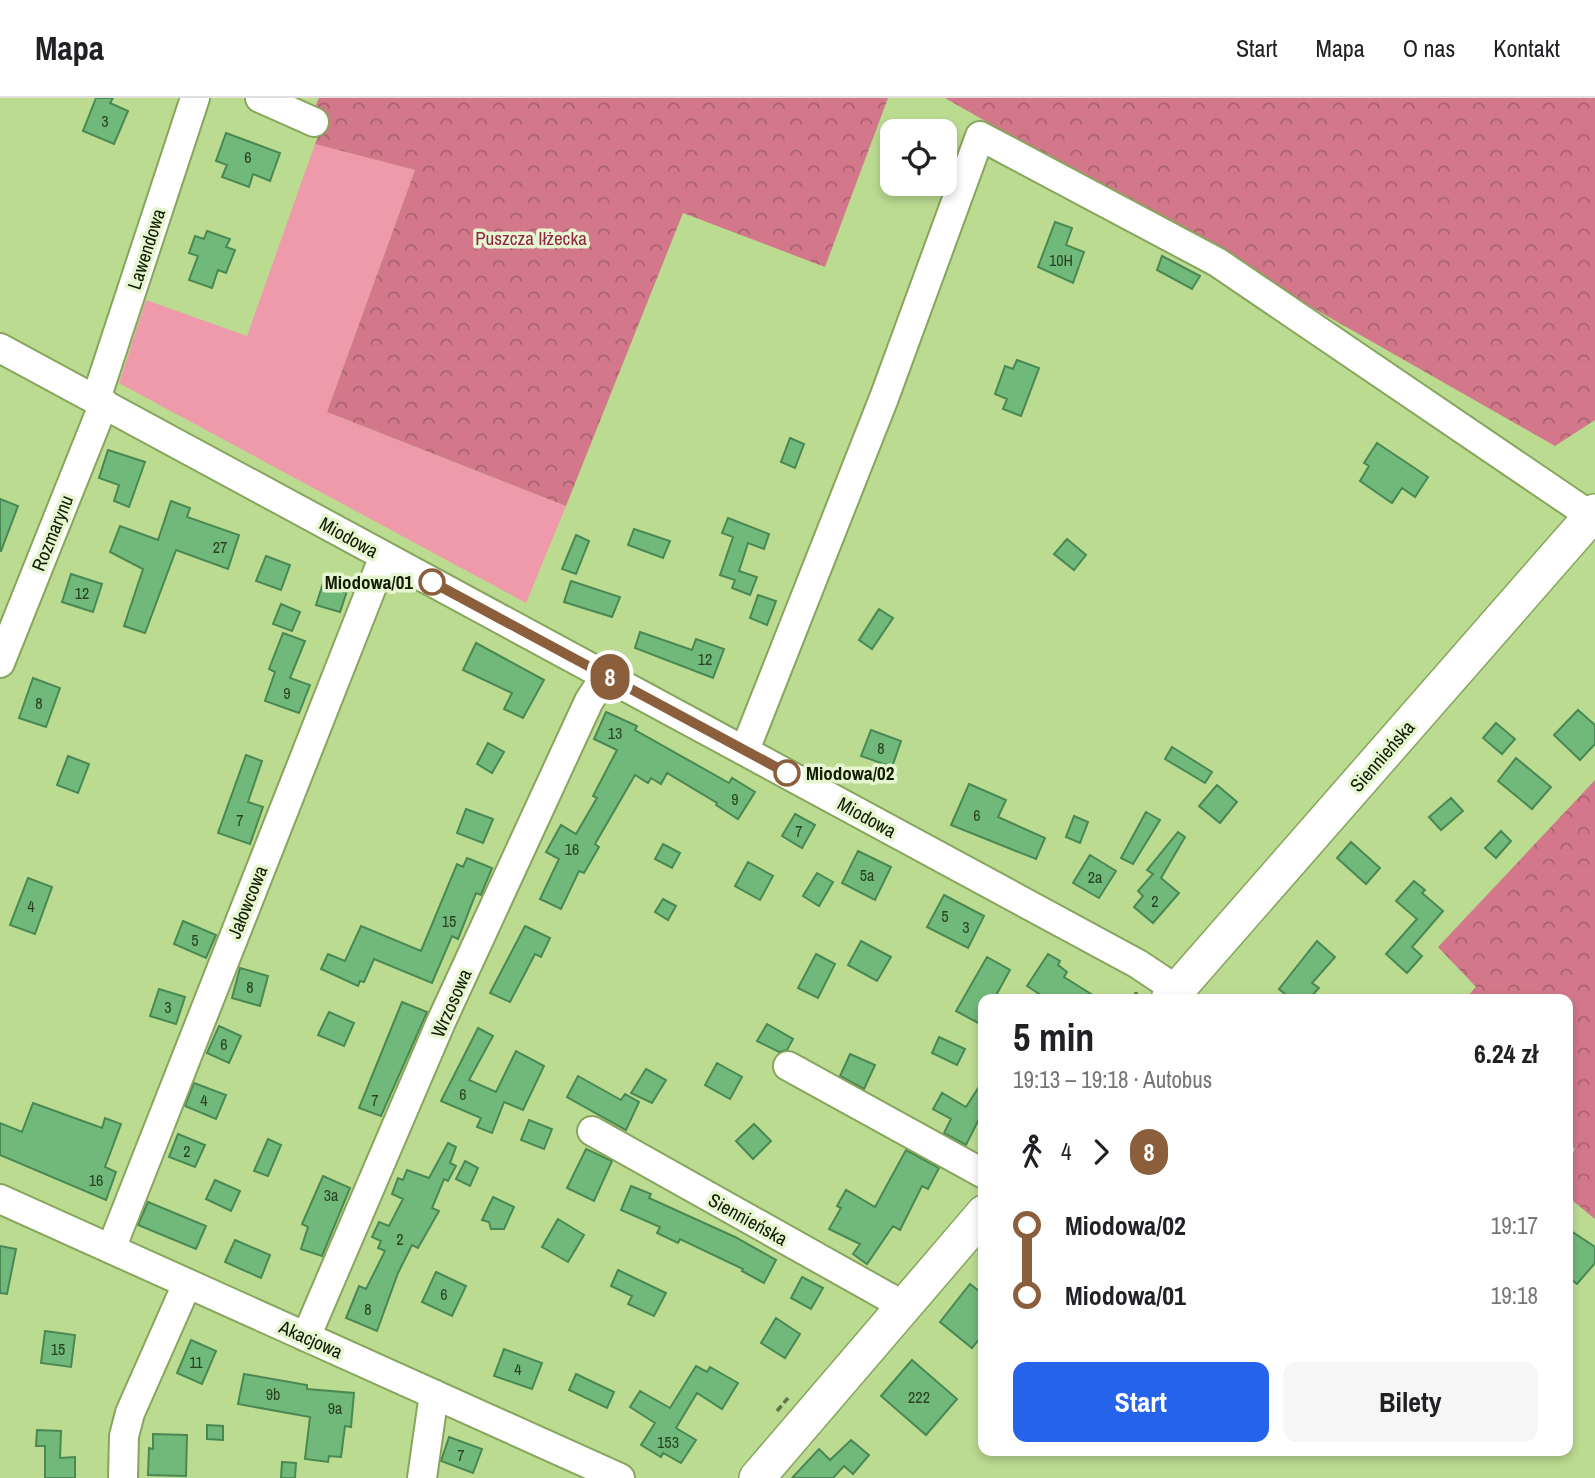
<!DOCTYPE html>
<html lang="pl">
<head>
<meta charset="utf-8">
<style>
  :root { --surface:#fff; --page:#f6f6f6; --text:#202124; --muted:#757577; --line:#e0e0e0; --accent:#2563eb }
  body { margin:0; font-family:"Archivo Narrow",sans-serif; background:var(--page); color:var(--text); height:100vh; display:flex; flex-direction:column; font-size:26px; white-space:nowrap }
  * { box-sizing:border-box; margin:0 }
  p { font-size:23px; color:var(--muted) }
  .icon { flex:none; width:38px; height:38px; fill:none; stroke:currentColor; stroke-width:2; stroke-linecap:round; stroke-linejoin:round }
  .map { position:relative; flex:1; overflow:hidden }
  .side { position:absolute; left:978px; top:896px; width:595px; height:462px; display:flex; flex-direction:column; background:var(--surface); border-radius:14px; box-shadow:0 4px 10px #0003 }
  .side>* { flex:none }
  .badge { padding:0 14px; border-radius:23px; font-size:24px; line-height:46px }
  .tools { position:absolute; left:880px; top:21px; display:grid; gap:14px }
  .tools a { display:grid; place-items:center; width:77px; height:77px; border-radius:14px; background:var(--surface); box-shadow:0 4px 10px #0003; font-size:35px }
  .map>.badge { position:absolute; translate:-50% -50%; box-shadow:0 0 0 4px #fff }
  .legs { display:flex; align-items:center; gap:10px; height:77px; padding:0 35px; font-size:23px }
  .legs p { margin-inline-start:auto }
  .overview { display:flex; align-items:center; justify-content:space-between; height:119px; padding:0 35px }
  h1 { font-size:38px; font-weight:700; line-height:52px }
  .action { display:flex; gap:14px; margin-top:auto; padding:14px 35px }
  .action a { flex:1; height:80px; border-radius:14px; background:var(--accent); color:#fff; font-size:28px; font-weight:700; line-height:80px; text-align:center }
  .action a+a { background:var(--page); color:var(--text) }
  ul { padding:0 35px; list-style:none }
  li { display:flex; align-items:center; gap:24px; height:70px; font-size:26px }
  li i { display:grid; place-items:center; width:10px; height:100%; margin:0 9px; background:currentColor }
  li i::after { content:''; width:18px; height:18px; margin:-9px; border:5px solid; border-radius:50%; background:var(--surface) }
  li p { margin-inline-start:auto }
  li:first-child i { background:linear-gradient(#0000 50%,currentColor 0) }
  li:last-child i { background:linear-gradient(currentColor 50%,#0000 0) }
  header { display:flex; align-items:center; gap:42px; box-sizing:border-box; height:98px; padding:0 35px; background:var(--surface); border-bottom:2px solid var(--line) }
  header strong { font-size:33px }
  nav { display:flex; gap:38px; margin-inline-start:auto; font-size:24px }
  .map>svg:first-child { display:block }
  .green { fill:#ee9aaa }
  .forest { fill:url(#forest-crowns) }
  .building { fill:#71b97b; stroke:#498853; stroke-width:2 }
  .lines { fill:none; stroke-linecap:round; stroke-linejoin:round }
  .minor-casing { stroke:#87a55d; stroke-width:32 }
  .major-casing { stroke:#87a55d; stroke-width:38 }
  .path { stroke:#627745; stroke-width:3.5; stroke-dasharray:7 3.5; stroke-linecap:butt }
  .minor { stroke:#fff; stroke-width:28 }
  .major { stroke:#fff; stroke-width:35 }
  .line-1-casing { stroke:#fff; stroke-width:16 }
  .line-1 { stroke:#8b5e3c; stroke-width:10 }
  .stop-1-dot { fill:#fff; stroke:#8b5e3c; stroke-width:3.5 }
  .labels { text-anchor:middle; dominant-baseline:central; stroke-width:7; stroke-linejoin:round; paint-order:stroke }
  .number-label { font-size:16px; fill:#294320 }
  .park-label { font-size:19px; fill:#912545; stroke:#e5f6d1 }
  .street-label { font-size:19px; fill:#111c01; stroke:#e5f6d1 }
  .stop-label { font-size:19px; font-weight:bold; fill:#111c01; stroke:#e5f6d1; text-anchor:end }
</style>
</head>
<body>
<header>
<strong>Mapa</strong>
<nav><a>Start</a><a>Mapa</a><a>O nas</a><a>Kontakt</a></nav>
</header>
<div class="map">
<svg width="1595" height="1380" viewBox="0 0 1595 1380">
  <defs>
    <pattern id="forest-crowns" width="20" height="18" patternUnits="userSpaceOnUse" patternTransform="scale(1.75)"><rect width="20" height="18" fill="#d2788a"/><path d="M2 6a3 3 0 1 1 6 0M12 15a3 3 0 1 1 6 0" fill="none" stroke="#a9626e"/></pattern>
  </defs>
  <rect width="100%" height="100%" fill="#bbdb91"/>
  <path class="green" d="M 315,46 L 415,72 L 327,314 L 566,408 L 526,505 L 119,285 L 146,202 L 247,238 Z"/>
  <path class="forest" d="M 319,0 L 888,0 L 825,169 L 683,115 L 566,408 L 327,314 L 415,72 L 315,46 L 327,15 L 315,9 Z
    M 945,0 L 1595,0 L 1595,322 L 1555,348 Z
    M 1595,682 L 1595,1121 L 1568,1099 L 1568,1063 L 1575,1051 L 1568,1045 L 1568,901 L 1465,901 L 1476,889 L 1438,849 Z"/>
  <path class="building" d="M 96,0 L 113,0 L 110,5 L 128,13 L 114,46 L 83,33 Z
    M 226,35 L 280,55 L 270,83 L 253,76 L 249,89 L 222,79 L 227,67 L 216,63 Z
    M 1055,124 L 1072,130 L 1066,147 L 1084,154 L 1073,185 L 1038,169 Z
    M 207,133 L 230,141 L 226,149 L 235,152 L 226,175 L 218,172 L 212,190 L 189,182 L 198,158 L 189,155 L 195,138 L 204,141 Z
    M 1162,158 L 1200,178 L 1192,191 L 1157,172 Z
    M 1017,262 L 1039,270 L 1021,318 L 1003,311 L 1007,301 L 995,296 L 1005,268 L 1013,271 Z
    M 790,340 L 804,346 L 795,370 L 781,364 Z
    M 1377,345 L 1428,379 L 1415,399 L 1402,390 L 1392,405 L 1360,383 L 1369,368 L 1364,365 Z
    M 108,352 L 145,364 L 129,409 L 114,403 L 119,387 L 99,380 Z
    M 0,401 L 18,408 L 1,453 L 0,453 Z
    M 171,403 L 190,410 L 187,419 L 239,437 L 228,471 L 176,452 L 145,535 L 124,528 L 143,471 L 110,454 L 120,428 L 158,442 Z
    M 728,420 L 769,436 L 764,451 L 748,445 L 739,473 L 757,479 L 750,497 L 732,490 L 735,482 L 720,477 L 733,439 L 722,435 Z
    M 634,431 L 670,443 L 663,460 L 628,447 Z
    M 576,437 L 589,443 L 576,476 L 562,471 Z
    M 1067,441 L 1086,457 L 1074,472 L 1054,456 Z
    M 266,458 L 290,467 L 281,492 L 256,483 Z
    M 71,476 L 102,486 L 93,514 L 62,504 Z
    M 324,482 L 348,490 L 340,514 L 316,507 Z
    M 571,483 L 620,499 L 612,519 L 564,504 Z
    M 758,497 L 776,503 L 767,527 L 750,520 Z
    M 281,506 L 300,514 L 292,533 L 273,526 Z
    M 879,511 L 893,520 L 872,551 L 859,542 Z
    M 640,534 L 692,552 L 696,541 L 724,551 L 713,580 L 635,550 Z
    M 283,535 L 305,543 L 290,580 L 310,587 L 299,615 L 265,603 L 275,574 L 269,571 Z
    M 476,545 L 544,582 L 523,620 L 504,611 L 512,595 L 463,572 Z
    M 33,580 L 60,590 L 46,629 L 19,620 Z
    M 1578,612 L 1595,627 L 1595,646 L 1580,662 L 1554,637 Z
    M 606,614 L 637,628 L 635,632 L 729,685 L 732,680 L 755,694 L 738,721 L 716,707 L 717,705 L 667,675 L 661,686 L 651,680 L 648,685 L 635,677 L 595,746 L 599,749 L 584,775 L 579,773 L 561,811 L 540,801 L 559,761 L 546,754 L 561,727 L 576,736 L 597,700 L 593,698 L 617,652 L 594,641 Z
    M 1496,625 L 1515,641 L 1502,656 L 1483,640 Z
    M 871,632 L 901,643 L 892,669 L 861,658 Z
    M 488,645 L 504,654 L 492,675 L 477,666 Z
    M 1172,649 L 1212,674 L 1205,685 L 1165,661 Z
    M 246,657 L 262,663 L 248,704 L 263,709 L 250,746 L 218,735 Z
    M 68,658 L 89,666 L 78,695 L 57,687 Z
    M 1516,660 L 1551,689 L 1532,711 L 1498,683 Z
    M 969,686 L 1006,702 L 998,719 L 1045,740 L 1036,761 L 951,727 Z
    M 1217,687 L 1237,704 L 1220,725 L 1199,708 Z
    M 1451,700 L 1463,713 L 1441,732 L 1429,719 Z
    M 466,711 L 493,721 L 483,745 L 457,735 Z
    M 1146,714 L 1160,722 L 1133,766 L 1121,760 Z
    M 795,716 L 815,727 L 802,750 L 782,738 Z
    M 1074,718 L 1088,724 L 1080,745 L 1066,739 Z
    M 1501,733 L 1511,743 L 1496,760 L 1485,750 Z
    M 1178,734 L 1185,739 L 1161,780 L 1179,795 L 1153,825 L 1134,809 L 1143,798 L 1138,793 L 1153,776 L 1147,772 Z
    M 1351,744 L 1380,770 L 1366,786 L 1337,760 Z
    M 663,746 L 680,755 L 672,770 L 655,761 Z
    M 858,753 L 891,769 L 875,802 L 842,785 Z
    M 1090,757 L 1116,773 L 1099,800 L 1073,785 Z
    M 467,760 L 492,770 L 481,797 L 476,795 L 458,841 L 452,838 L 432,885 L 374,861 L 364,884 L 360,883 L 358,888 L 321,871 L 328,856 L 345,863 L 361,828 L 421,853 L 457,766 L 463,769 Z
    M 748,764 L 773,778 L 760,802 L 735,788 Z
    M 817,775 L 833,784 L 819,808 L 803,798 Z
    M 28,780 L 52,789 L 35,836 L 10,827 Z
    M 1414,783 L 1425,792 L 1422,795 L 1443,813 L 1412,849 L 1422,858 L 1407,875 L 1386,856 L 1417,821 L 1396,803 Z
    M 944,797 L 984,818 L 968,850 L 927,829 Z
    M 663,801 L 676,808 L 668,822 L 655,814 Z
    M 183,823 L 216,837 L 206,860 L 174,846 Z
    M 525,828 L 550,840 L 541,859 L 535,856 L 510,904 L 490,895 Z
    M 861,843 L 891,859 L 877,883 L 848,867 Z
    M 1317,843 L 1335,859 L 1312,885 L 1319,890 L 1309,901 L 1291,901 L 1279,891 Z
    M 816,856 L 835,866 L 818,900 L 798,890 Z
    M 1048,856 L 1060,863 L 1058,867 L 1067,874 L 1064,879 L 1099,901 L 1047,901 L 1027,888 Z
    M 987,859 L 1010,872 L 994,901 L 984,901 L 984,928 L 956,913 Z
    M 240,870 L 268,878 L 260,908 L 232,900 Z
    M 159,891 L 185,899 L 176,926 L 150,918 Z
    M 402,904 L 427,914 L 381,1018 L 359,1010 Z
    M 329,914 L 354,925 L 344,948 L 318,937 Z
    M 767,926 L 793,941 L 787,952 L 779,954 L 757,943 Z
    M 219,928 L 241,938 L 229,965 L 207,955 Z
    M 478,930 L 493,938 L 469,982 L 496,994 L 516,953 L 544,968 L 523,1012 L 504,1004 L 492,1035 L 477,1029 L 481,1020 L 441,1003 Z
    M 939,939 L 965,951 L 957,967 L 932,955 Z
    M 850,956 L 875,967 L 864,991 L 840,978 Z
    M 717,965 L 742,979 L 730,1001 L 705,987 Z
    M 646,971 L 666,982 L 652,1005 L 631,995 Z
    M 578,978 L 621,1002 L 625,996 L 639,1004 L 626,1032 L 567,999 Z
    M 984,981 L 984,1011 L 966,1047 L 944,1035 L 951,1021 L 933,1011 L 942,995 L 966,1009 Z
    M 194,985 L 226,997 L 216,1021 L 185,1008 Z
    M 33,1005 L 102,1030 L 105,1020 L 121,1026 L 105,1069 L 116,1074 L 106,1102 L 0,1057 L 0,1025 L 22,1034 Z
    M 529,1022 L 552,1031 L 544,1051 L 521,1042 Z
    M 754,1026 L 771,1043 L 753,1061 L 736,1043 Z
    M 178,1036 L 205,1047 L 195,1069 L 169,1059 Z
    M 268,1041 L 281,1047 L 268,1078 L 254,1073 Z
    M 448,1045 L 456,1049 L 450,1065 L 456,1068 L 448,1083 L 444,1081 L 432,1110 L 439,1113 L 431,1127 L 418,1150 L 412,1147 L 398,1175 L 377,1233 L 346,1220 L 359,1188 L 366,1191 L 385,1153 L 378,1150 L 381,1143 L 372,1139 L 379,1124 L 389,1128 L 403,1101 L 392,1096 L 398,1080 L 403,1082 L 407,1072 L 429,1080 Z
    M 586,1051 L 612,1063 L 594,1103 L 567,1090 Z
    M 906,1052 L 939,1070 L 928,1091 L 922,1088 L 900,1132 L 893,1128 L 867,1166 L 853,1156 L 860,1146 L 829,1131 L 841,1110 L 837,1108 L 846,1092 L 875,1109 Z
    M 465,1063 L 478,1070 L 470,1088 L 456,1081 Z
    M 323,1078 L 350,1090 L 322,1158 L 301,1151 L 308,1129 L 302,1126 Z
    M 215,1082 L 240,1093 L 231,1113 L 206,1101 Z
    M 631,1088 L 651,1096 L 649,1100 L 735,1139 L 776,1162 L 764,1185 L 742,1173 L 743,1171 L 680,1141 L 678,1145 L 657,1135 L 660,1129 L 621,1112 Z
    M 493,1099 L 514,1109 L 504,1131 L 491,1131 L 489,1124 L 482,1122 Z
    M 148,1104 L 206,1128 L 196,1151 L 138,1127 Z
    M 558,1121 L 584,1137 L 568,1164 L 542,1149 Z
    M 1568,1131 L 1595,1149 L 1595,1165 L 1577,1186 L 1568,1179 Z
    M 235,1142 L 270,1157 L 261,1180 L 225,1164 Z
    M 0,1148 L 16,1151 L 7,1196 L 0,1195 Z
    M 618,1172 L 666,1195 L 654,1218 L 628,1206 L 632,1198 L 611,1188 Z
    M 436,1174 L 466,1188 L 452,1218 L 422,1204 Z
    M 802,1179 L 823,1190 L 811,1211 L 791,1200 Z
    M 970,1186 L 984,1197 L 984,1235 L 972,1250 L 940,1224 Z
    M 776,1220 L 800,1236 L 785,1260 L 761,1245 Z
    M 45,1233 L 75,1237 L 71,1269 L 41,1265 Z
    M 191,1242 L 216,1253 L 202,1286 L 177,1275 Z
    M 504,1251 L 542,1265 L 532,1291 L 494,1278 Z
    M 912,1262 L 957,1301 L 926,1337 L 881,1298 Z
    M 696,1268 L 707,1274 L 710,1269 L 738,1285 L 722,1311 L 697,1295 L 676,1330 L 696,1342 L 681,1365 L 663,1355 L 661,1359 L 641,1347 L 655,1325 L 630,1309 L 640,1293 L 670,1310 Z
    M 244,1276 L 307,1287 L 307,1291 L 354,1295 L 351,1329 L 345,1328 L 341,1359 L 329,1358 L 328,1364 L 305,1361 L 310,1319 L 238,1306 Z
    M 576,1276 L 614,1294 L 607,1310 L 569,1292 Z
    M 207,1327 L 223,1328 L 223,1342 L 207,1341 Z
    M 37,1332 L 61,1333 L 60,1360 L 75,1359 L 75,1380 L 45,1380 L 45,1348 L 36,1348 Z
    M 153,1336 L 187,1337 L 186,1378 L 148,1377 L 149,1350 L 153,1351 Z
    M 449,1339 L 482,1351 L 473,1375 L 441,1363 Z
    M 851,1342 L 869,1357 L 853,1376 L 844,1368 L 833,1380 L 792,1380 L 819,1351 L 830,1362 Z
    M 282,1364 L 296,1365 L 295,1380 L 281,1380 Z"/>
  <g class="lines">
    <defs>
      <path id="minor" d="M 260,0 L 314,24
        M 0,250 L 1138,866 L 1177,892
        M 96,301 L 195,0
        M 0,565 L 104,305
        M 745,652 L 884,300 L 980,38 L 1217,164 L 1591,418
        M 788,968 L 984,1076
        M 592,1033 L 904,1208
        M 0,1101 L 620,1380
        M 111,1151 L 384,458
        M 306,1239 L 441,924 L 589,603 L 606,577
        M 123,1380 L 124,1338 L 130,1315 L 187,1186
        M 422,1380 L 434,1296"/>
      <path id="major" d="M 1169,901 L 1595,414
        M 757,1380 L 984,1115"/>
    </defs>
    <use href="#minor" class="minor-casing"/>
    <use href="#major" class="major-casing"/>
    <path class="path" d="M 1136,901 L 1136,891
      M 777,1313 L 788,1300"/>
    <use href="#minor" class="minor"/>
    <use href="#major" class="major"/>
  </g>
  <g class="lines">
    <defs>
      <path id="line-1" d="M 432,484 L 787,675"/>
    </defs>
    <use href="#line-1" class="line-1-casing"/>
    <use href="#line-1" class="line-1"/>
  </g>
  <g class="stop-1-dot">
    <circle cx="432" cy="484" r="12"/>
    <circle cx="787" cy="675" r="12"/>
  </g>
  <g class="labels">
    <g class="number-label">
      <text x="105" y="23">3</text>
      <text x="248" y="59">6</text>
      <text x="1061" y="162">10H</text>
      <text x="220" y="449">27</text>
      <text x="82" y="495">12</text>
      <text x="705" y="561">12</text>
      <text x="287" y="595">9</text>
      <text x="39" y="605">8</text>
      <text x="615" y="635">13</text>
      <text x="881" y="650">8</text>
      <text x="735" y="701">9</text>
      <text x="977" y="717">6</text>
      <text x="240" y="722">7</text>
      <text x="799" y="733">7</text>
      <text x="572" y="751">16</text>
      <text x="867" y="777">5a</text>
      <text x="1095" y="779">2a</text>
      <text x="1155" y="803">2</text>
      <text x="31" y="808">4</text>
      <text x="945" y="818">5</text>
      <text x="449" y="823">15</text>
      <text x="966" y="829">3</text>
      <text x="195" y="842">5</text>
      <text x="250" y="889">8</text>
      <text x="168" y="909">3</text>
      <text x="224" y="946">6</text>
      <text x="463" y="996">6</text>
      <text x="204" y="1002">4</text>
      <text x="375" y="1002">7</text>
      <text x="187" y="1053">2</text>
      <text x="96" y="1082">16</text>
      <text x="331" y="1097">3a</text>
      <text x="400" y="1141">2</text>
      <text x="444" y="1196">6</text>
      <text x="368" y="1211">8</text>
      <text x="58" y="1251">15</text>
      <text x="196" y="1264">11</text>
      <text x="518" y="1271">4</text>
      <text x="273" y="1296">9b</text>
      <text x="919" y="1299">222</text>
      <text x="335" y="1310">9a</text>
      <text x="668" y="1344">153</text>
      <text x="461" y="1357">7</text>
    </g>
    <g class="park-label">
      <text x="531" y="140">Puszcza Iłżecka</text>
    </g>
    <g class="street-label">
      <text transform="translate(146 151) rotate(-72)">Lawendowa</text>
      <text transform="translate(52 435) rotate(-68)">Rozmarynu</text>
      <text transform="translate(349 439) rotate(29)">Miodowa</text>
      <text transform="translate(1382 658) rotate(-49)">Siennieńska</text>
      <text transform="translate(867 719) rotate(29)">Miodowa</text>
      <text transform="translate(247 804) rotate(-68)">Jałowcowa</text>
      <text transform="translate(451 905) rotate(-66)">Wrzosowa</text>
      <text transform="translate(748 1121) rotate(29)">Siennieńska</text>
      <text transform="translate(311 1241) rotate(24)">Akacjowa</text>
    </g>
    <g class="stop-label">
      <text x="413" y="484">Miodowa/01</text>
      <text x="806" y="675" text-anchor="start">Miodowa/02</text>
    </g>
  </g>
</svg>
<div class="tools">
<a><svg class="icon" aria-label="locate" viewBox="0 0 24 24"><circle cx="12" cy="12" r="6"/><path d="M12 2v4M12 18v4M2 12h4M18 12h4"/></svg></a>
</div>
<b class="badge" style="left:610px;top:579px;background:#8b5e3c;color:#fff">8</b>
<section class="side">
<div class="overview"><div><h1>5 min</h1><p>19:13 – 19:18 · Autobus</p></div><b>6.24 zł</b></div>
<div class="legs"><svg class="icon" aria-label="walk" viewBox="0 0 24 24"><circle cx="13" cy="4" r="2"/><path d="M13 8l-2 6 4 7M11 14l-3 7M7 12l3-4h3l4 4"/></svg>4<svg class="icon" aria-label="forward" viewBox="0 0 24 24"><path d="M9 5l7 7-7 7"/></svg><b class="badge" style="background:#8b5e3c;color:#fff">8</b></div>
<ul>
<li><i style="color:#8b5e3c"></i><b>Miodowa/02</b><p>19:17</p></li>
<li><i style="color:#8b5e3c"></i><b>Miodowa/01</b><p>19:18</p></li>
</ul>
<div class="action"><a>Start</a><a>Bilety</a></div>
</section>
</div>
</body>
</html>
